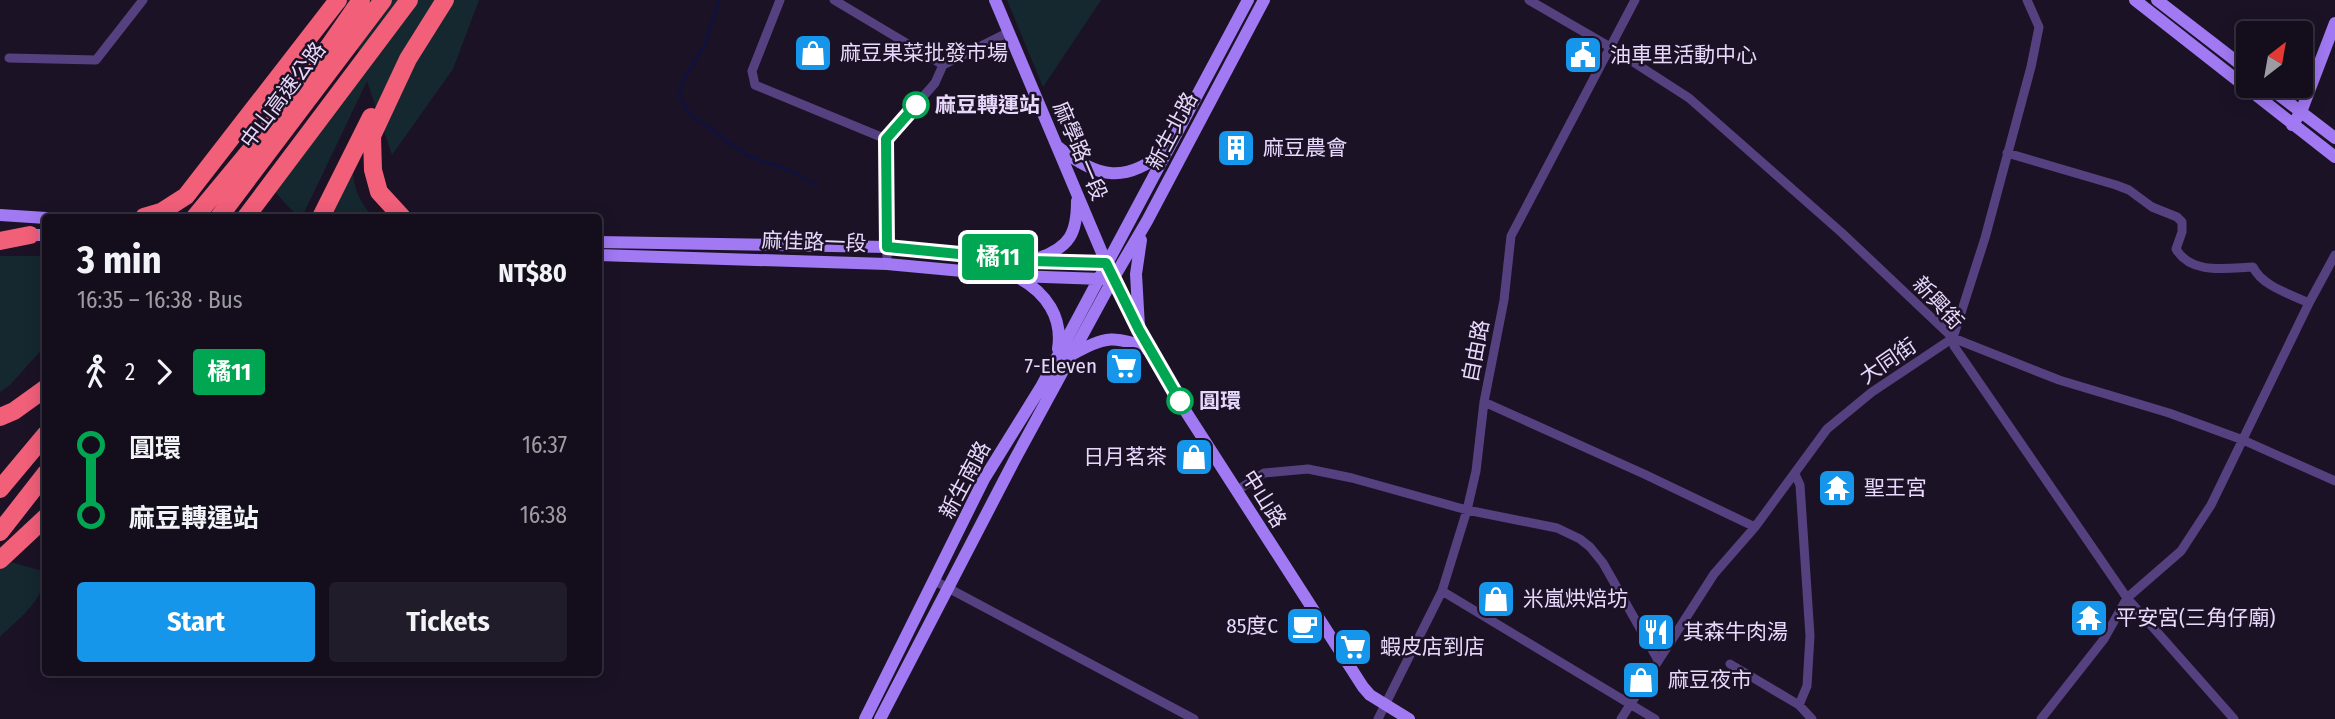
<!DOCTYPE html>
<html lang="en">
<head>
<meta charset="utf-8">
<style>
  :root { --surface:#140e1c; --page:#211c29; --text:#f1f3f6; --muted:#9d9ca3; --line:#332e3b; --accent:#1696eb }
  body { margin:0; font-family:"Fira Sans Condensed","Noto Sans TC",sans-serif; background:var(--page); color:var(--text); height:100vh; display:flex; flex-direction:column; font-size:26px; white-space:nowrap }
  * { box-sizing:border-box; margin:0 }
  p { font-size:23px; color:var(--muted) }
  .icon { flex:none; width:38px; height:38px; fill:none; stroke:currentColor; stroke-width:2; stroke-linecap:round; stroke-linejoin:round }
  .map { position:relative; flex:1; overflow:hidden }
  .panel { position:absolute; left:42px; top:214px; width:560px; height:462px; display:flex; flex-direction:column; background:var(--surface); border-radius:7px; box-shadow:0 4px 18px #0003,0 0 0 2px var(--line) }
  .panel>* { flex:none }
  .badge { padding:0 14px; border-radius:5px; font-size:24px; line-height:46px }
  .needle { width:46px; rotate:31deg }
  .fabs { position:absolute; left:2236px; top:21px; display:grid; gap:14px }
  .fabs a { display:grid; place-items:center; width:77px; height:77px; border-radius:7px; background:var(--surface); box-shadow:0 4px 18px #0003,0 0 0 2px var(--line); font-size:35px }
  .map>.badge { position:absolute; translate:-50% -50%; box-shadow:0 0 0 4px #fff }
  .legs { display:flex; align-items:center; gap:10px; height:77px; padding:0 35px; font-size:23px }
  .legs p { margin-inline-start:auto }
  .overview { display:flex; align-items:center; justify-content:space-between; height:119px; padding:0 35px }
  h1 { font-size:38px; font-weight:700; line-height:52px }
  .cta { display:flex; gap:14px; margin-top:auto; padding:14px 35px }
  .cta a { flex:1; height:80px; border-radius:7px; background:var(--accent); color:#fff; font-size:28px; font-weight:700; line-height:80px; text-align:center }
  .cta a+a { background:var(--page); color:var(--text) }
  ul { padding:0 35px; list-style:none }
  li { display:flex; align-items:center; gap:24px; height:70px; font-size:26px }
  li i { display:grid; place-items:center; width:10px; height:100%; margin:0 9px; background:currentColor }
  li i::after { content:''; width:18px; height:18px; margin:-9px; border:5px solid; border-radius:50%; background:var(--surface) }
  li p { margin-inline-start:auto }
  li:first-child i { background:linear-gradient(#0000 50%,currentColor 0) }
  li:last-child i { background:linear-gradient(currentColor 50%,#0000 0) }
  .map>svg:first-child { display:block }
  .green { fill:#15282f }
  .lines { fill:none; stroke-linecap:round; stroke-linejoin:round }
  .stream { stroke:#0f1241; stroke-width:2.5 }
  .street { stroke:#564180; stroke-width:9 }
  .secondary { stroke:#a179f3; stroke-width:12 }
  .highway { stroke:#f15f79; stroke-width:18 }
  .line-1-casing { stroke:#fff; stroke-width:16 }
  .line-1 { stroke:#00a651; stroke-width:10 }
  .stop-1-dot { fill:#fff; stroke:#00a651; stroke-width:3.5 }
  .labels { text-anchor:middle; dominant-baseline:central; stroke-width:5; stroke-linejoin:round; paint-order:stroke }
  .poi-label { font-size:21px; fill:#e8d9fc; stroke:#1b1226; text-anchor:start }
  .street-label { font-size:21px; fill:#e8d9fc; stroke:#1b1226 }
  .stop-label { font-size:21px; font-weight:bold; fill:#e8d9fc; stroke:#1b1226; text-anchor:start }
</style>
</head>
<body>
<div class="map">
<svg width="2335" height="719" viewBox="0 0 2335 719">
  <rect width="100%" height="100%" fill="#1b1226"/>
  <path class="green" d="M 342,0 L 479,0 L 453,69 L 392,155 L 367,81 L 302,217 L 298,217 L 274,191 L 365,71 Z
    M 1007,0 L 1101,0 L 1043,87 Z
    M 353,165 C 352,184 359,204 374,217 L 318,217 Z
    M 0,256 L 46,256 L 45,346 L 9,386 L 0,392 Z
    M 0,559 L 46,572 C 45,600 18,619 0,637 Z"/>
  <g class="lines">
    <path class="stream" d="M 719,0 L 704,46 L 680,86 L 680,99 L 691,115 L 748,156 L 791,171 L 817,186"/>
    <path class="street" d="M 780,0 L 752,71 L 755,85 L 886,139
      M 834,0 L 943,65
      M 1529,0 L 1610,47 L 1689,98 L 1842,233 L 1953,338 L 1954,346 L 2127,598 L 2234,719
      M 9,58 L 96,60 L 143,0
      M 2007,153 L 2116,185 L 2129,190 L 2152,207 L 2177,217 L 2182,222 L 2182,232 L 2176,249 C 2191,275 2227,268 2253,267 C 2262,286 2290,294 2309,303
      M 887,264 L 886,139 L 935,83 L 943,65 L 1009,32
      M 1953,338 L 2059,380 L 2169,413 L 2243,440 L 2335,481
      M 1484,402 L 1644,474 L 1755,527
      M 1795,474 L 1800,485 L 1810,636 L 1807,686 L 1799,705
      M 1236,491 L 1264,473 L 1308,469 L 1352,478 L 1467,510 L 1557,528 L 1580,539 L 1590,547 L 1603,563 L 1658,660
      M 935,581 L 1194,719
      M 1442,591 L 1655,719
      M 1730,664 L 1799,705 L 1812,719
      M 1378,719 L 1442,591 L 1467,510 L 1476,471 L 1484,402 L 1504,300 L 1511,236 L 1635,0
      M 1621,719 L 1714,574 L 1755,527 L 1827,429 L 1872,392 L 1953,338 L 1985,238 L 2031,67 L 2039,27 L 2027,0
      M 2041,719 L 2104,639 L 2127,598 L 2181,551 L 2211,505 L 2309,303 L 2335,255"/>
    <path class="secondary" d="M 995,0 L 1113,279 L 1139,330 L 1179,401 L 1363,687 L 1370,695 L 1409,719
      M 2135,0 L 2335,157
      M 2157,0 L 2249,71
      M 2267,86 L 2335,138
      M 2292,125 L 2301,112 L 2335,23
      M 1058,147 C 1098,179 1126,184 1166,150
      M 0,215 L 46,218
      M 25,235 L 46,235
      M 598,242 L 887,247 L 1032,261 L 1106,263
      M 598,255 L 887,264 L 1016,276 L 1102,279
      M 1039,258 C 1070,247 1077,233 1077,201
      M 1019,278 C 1046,293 1063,317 1058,349
      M 1139,327 L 1136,274 L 1141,240
      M 1071,355 C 1106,336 1115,334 1151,351
      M 865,719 L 984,479 L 1041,387 L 1248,0
      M 880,719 L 1015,459 L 1113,279 L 1147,221 L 1264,0"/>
    <path class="highway" d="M 144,217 L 161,212 L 186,196 L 338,0
      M 195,217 L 291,101 L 361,0
      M 219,217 L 383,0
      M 246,217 L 409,0
      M 321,217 L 371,117
      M 402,217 L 379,192 L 373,170 L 372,136 L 408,59 L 445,0
      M 0,241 L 30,235
      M 0,417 L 14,411 L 46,388
      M 0,489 L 46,434
      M 0,532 L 46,473
      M 0,560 L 46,517"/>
  </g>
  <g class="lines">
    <defs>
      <path id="line-1" d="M 916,105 L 886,139 L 887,247 L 1032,261 L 1106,263 L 1139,330 L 1180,401"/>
    </defs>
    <use href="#line-1" class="line-1-casing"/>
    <use href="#line-1" class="line-1"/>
  </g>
  <defs>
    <symbol id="shop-square" viewBox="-11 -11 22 22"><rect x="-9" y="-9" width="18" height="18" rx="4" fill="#1696eb" stroke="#1b1226"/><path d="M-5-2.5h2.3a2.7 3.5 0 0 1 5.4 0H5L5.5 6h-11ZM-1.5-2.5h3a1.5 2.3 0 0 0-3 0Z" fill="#fff"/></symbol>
    <symbol id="civic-square" viewBox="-11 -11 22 22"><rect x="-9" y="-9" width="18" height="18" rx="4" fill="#1696eb" stroke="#1b1226"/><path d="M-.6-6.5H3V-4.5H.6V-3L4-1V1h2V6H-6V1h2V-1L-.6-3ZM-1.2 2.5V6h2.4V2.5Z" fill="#fff"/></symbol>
    <symbol id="building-square" viewBox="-11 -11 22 22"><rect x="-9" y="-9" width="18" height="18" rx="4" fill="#1696eb" stroke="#1b1226"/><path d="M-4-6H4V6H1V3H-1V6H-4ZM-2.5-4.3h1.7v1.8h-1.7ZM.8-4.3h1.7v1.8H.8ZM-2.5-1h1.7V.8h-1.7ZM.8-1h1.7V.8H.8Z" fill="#fff"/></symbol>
    <symbol id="supermarket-square" viewBox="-11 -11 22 22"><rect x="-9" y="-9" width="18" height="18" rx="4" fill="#1696eb" stroke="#1b1226"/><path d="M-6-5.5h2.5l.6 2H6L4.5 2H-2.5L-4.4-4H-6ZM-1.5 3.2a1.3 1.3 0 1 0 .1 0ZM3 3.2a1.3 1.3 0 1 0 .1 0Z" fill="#fff"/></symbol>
    <symbol id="temple-square" viewBox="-11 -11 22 22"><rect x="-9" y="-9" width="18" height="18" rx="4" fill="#1696eb" stroke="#1b1226"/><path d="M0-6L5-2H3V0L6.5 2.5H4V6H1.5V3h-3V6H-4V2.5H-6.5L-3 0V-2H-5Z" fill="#fff"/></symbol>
    <symbol id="cafe-square" viewBox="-11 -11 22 22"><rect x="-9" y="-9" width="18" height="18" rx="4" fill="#1696eb" stroke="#1b1226"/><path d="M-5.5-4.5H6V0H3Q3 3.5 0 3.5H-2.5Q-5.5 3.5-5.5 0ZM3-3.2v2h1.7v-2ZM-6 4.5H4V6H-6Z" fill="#fff"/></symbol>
    <symbol id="restaurant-square" viewBox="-11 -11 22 22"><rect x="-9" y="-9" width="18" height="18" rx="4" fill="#1696eb" stroke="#1b1226"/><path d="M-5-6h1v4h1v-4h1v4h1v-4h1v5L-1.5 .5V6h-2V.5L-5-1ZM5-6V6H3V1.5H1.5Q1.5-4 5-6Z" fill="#fff"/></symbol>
  </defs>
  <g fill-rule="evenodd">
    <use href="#shop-square" x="791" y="31" width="44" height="44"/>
    <use href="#civic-square" x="1561" y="33" width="44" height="44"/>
    <use href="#building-square" x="1214" y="126" width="44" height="44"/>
    <use href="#supermarket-square" x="1102" y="344" width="44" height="44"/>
    <use href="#shop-square" x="1172" y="435" width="44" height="44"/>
    <use href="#temple-square" x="1815" y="466" width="44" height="44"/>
    <use href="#shop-square" x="1474" y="577" width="44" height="44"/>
    <use href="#temple-square" x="2067" y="596" width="44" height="44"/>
    <use href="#cafe-square" x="1283" y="604" width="44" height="44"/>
    <use href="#restaurant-square" x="1634" y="610" width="44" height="44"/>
    <use href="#supermarket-square" x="1331" y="625" width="44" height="44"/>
    <use href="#shop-square" x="1619" y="658" width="44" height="44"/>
  </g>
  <g class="stop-1-dot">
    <circle cx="916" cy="105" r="12"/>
    <circle cx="1180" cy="401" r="12"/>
  </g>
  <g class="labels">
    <g class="poi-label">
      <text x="840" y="53">麻豆果菜批發市場</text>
      <text x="1610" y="55">油車里活動中心</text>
      <text x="1263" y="148">麻豆農會</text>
      <text x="1097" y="366" text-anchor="end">7-Eleven</text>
      <text x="1167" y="457" text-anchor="end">日月茗茶</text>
      <text x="1864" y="488">聖王宮</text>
      <text x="1523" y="599">米嵐烘焙坊</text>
      <text x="2116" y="618">平安宮(三角仔廟)</text>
      <text x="1278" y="626" text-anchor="end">85度C</text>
      <text x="1683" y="632">其森牛肉湯</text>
      <text x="1380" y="647">蝦皮店到店</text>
      <text x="1668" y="680">麻豆夜市</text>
    </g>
    <g class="street-label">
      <text transform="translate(283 95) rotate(-53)">中山高速公路</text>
      <text transform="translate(1172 131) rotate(-62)">新生北路</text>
      <text transform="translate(1080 151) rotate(67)">麻學路一段</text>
      <text transform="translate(814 242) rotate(2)">麻佳路一段</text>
      <text transform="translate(1938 303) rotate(47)">新興街</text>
      <text transform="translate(1476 351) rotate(-79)">自由路</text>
      <text transform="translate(1888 361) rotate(-34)">大同街</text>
      <text transform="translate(965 480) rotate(-62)">新生南路</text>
      <text transform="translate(1264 499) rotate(58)">中山路</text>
    </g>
    <g class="stop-label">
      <text x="935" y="105">麻豆轉運站</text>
      <text x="1199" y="401">圓環</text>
    </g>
  </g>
</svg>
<div class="fabs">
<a><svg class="needle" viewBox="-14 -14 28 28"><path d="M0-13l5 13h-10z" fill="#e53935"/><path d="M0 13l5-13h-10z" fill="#9d9ca3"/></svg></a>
</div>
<b class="badge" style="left:998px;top:257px;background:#00a651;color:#fff">橘11</b>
<section class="panel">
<div class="overview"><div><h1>3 min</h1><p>16:35 – 16:38 · Bus</p></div><b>NT$80</b></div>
<div class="legs"><svg class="icon" aria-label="walk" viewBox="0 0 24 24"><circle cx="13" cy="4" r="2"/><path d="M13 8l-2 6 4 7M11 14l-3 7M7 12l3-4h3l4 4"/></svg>2<svg class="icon" aria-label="forward" viewBox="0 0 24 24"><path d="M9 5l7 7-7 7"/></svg><b class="badge" style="background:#00a651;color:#fff">橘11</b></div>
<ul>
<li><i style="color:#00a651"></i><b>圓環</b><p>16:37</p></li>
<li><i style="color:#00a651"></i><b>麻豆轉運站</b><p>16:38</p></li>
</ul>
<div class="cta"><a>Start</a><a>Tickets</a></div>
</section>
</div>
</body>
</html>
